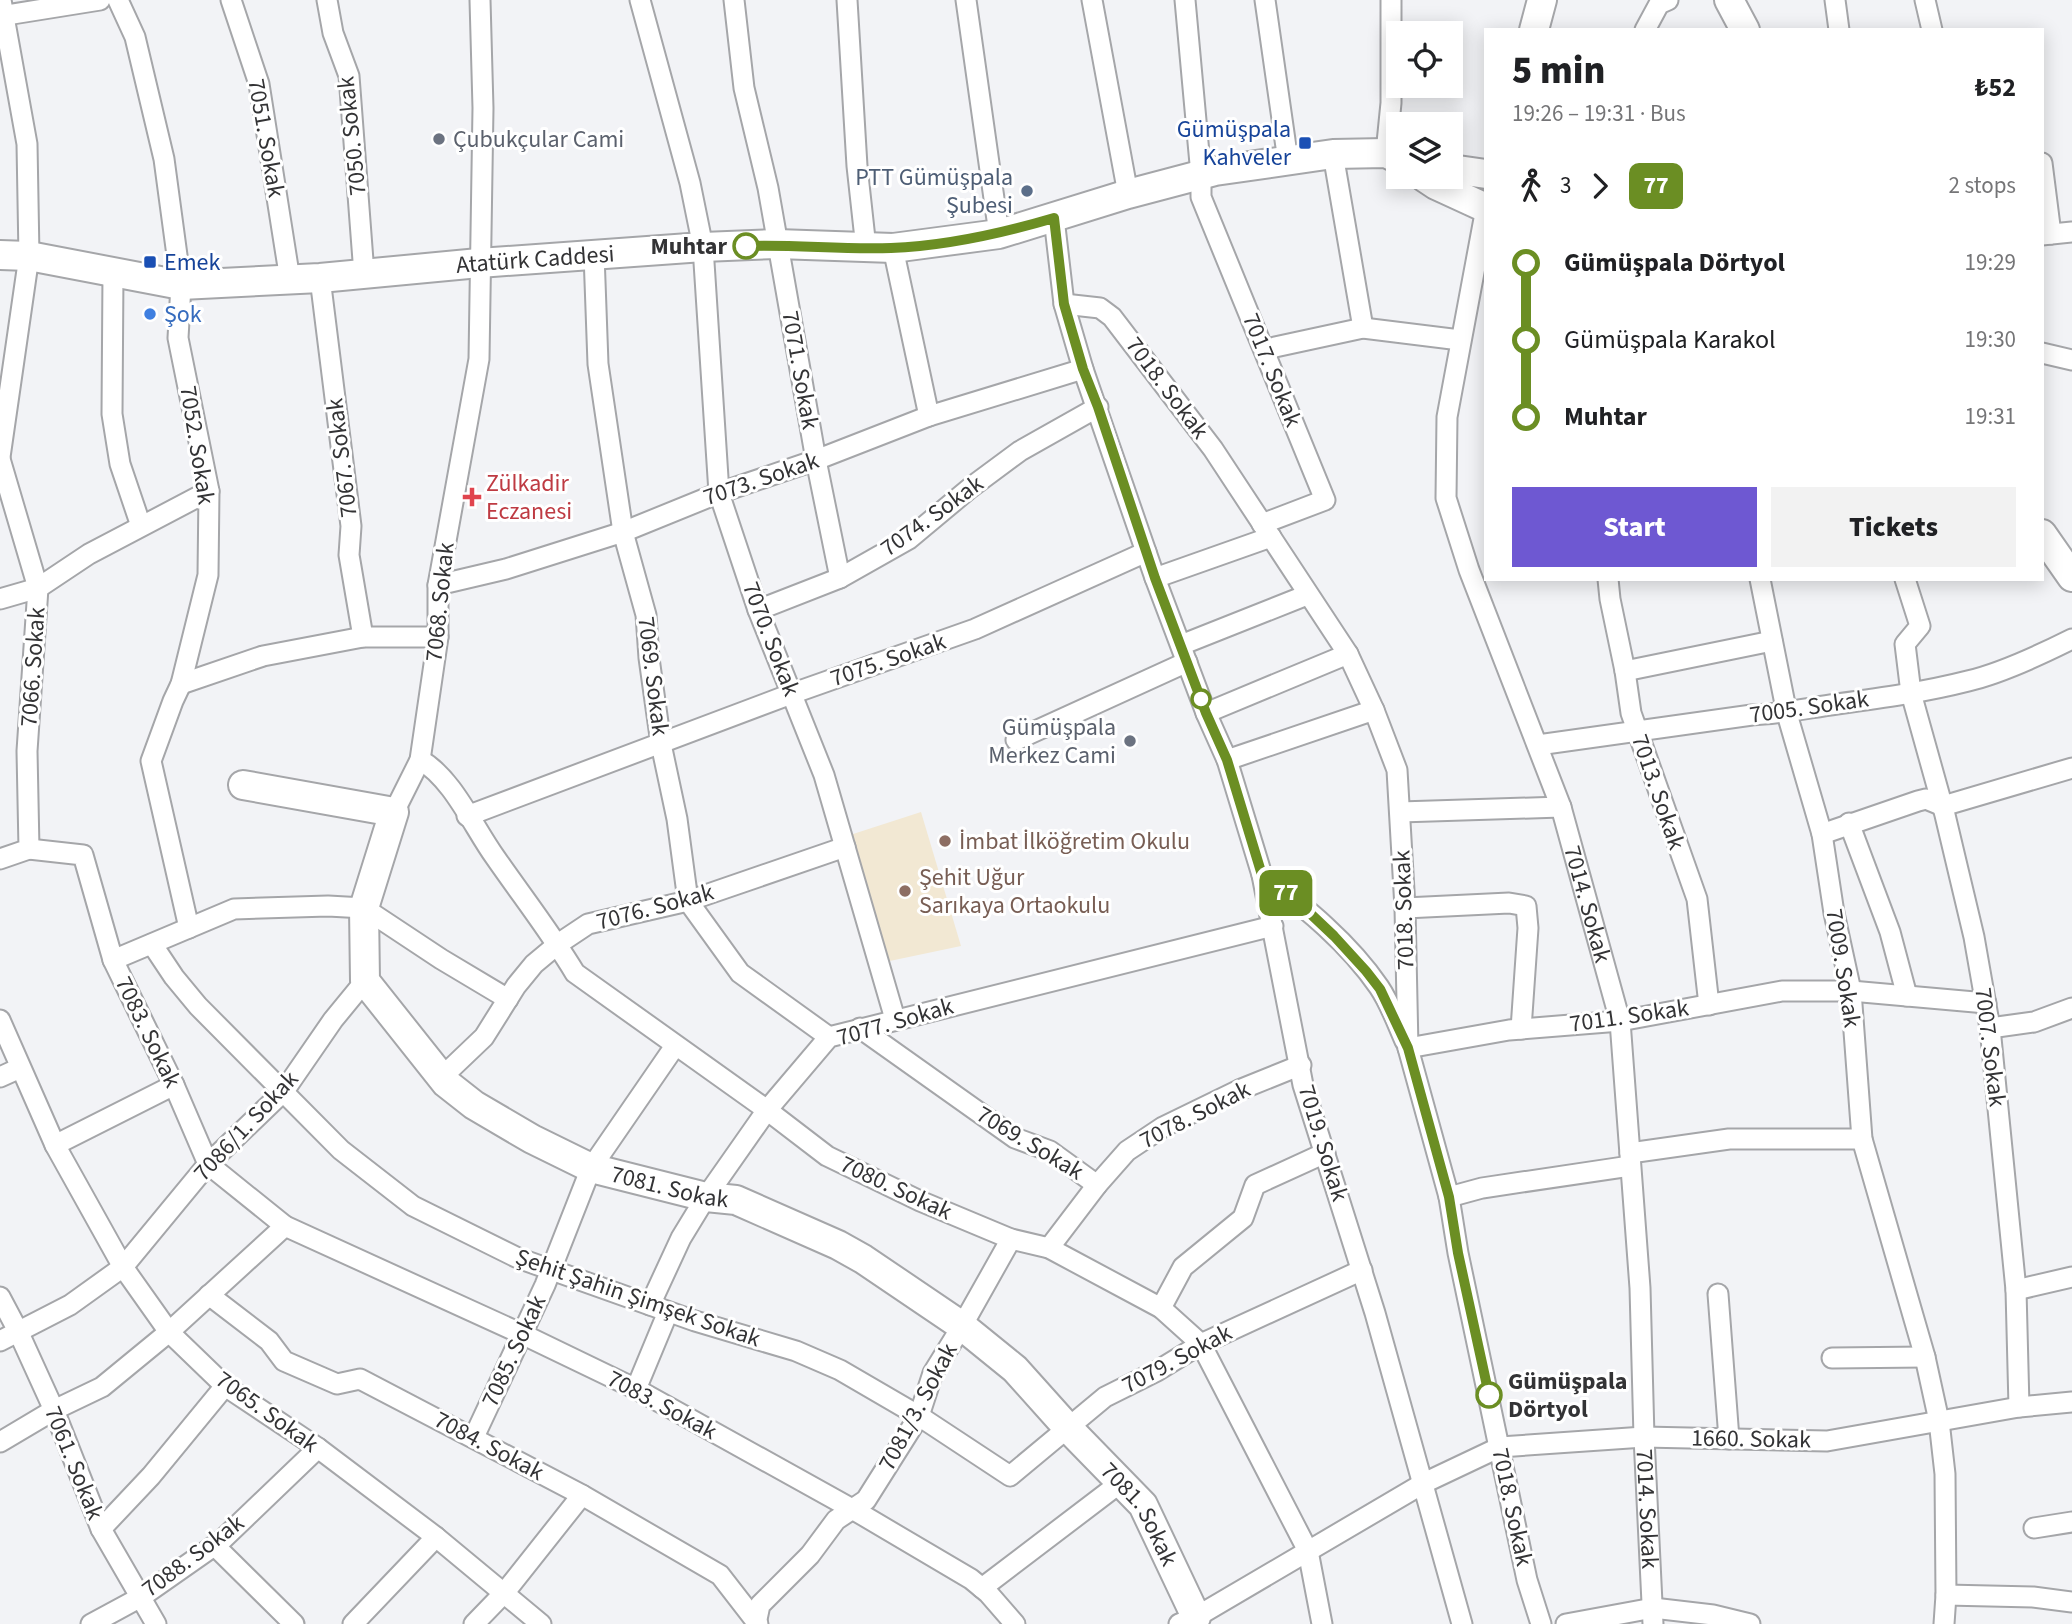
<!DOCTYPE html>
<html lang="en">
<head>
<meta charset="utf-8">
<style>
  :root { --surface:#fff; --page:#f2f2f2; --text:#202124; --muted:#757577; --accent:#6e58d2 }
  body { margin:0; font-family:"Source Sans 3",sans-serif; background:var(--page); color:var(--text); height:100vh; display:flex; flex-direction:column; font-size:26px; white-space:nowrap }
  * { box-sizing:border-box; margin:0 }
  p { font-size:23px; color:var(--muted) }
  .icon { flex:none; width:38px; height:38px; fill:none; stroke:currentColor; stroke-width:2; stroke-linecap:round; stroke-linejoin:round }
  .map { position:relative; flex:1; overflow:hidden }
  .details { position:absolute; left:1484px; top:28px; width:560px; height:553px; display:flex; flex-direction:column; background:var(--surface); border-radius:0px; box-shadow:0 4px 18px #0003 }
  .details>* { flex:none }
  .badge { padding:0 14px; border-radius:10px; font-size:24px; line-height:46px }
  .buttons { position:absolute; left:1386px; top:21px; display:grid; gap:14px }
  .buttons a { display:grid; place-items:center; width:77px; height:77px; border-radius:0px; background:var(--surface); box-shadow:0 4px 18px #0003; font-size:35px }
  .map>.badge { position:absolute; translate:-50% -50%; box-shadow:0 0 0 4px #fff }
  .legs { display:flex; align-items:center; gap:10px; height:77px; padding:0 28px; font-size:23px }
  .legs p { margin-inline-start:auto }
  .headline { display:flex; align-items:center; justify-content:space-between; height:119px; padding:0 28px }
  h1 { font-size:38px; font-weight:800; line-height:52px }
  .action { display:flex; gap:14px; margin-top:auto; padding:14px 28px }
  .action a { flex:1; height:80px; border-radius:0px; background:var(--accent); color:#fff; font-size:28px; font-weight:800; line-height:80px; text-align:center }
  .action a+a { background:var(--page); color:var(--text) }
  ul { padding:0 28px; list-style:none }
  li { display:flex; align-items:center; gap:24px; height:77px; font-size:26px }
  li i { display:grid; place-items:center; width:10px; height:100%; margin:0 9px; background:currentColor }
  li i::after { content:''; width:18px; height:18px; margin:-9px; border:5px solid; border-radius:50%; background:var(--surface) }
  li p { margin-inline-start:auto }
  li:first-child i { background:linear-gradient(#0000 50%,currentColor 0) }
  li:last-child i { background:linear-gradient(currentColor 50%,#0000 0) }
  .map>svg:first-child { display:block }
  .education { fill:#f2e8d3 }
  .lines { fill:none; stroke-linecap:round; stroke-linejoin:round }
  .street-casing { stroke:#a5a6a9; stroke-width:23 }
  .secondary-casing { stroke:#a5a6a9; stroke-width:32 }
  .street { stroke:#fff; stroke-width:19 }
  .secondary { stroke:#fff; stroke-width:28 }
  .line-1-casing { stroke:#fff; stroke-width:16 }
  .line-1 { stroke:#6b8e23; stroke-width:10 }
  .worship-dot { fill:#6b7280; stroke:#fff; stroke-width:2.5 }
  .transit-dot { fill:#1a4fb4; stroke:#fff; stroke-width:2.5 }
  .service-dot { fill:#5c6f8a; stroke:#fff; stroke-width:2.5 }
  .stop-1-dot { fill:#fff; stroke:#6b8e23; stroke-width:3.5 }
  .shop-dot { fill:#3f7fe0; stroke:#fff; stroke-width:2.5 }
  .health-dot { fill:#e0444e; stroke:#fff; stroke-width:2.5 }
  .education-dot { fill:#8d6e63; stroke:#fff; stroke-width:2.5 }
  .labels { text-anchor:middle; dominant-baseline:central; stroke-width:6; stroke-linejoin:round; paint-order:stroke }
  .transit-label { font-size:24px; fill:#164399; stroke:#fff; text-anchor:end }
  .street-label { font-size:24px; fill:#333335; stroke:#fff }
  .worship-label { font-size:24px; fill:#5b616d; stroke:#fff; text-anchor:start }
  .service-label { font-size:24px; fill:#4e5e75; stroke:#fff; text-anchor:end }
  .stop-label { font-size:24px; font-weight:bold; fill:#333335; stroke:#fff; text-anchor:end }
  .shop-label { font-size:24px; fill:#366cbe; stroke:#fff; text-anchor:start }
  .health-label { font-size:24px; fill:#be3a42; stroke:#fff; text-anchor:start }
  .education-label { font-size:24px; fill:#785e54; stroke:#fff; text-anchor:start }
</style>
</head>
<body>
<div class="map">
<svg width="2072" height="1624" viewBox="0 0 2072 1624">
  <rect width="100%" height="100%" fill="#f2f3f6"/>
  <path class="education" d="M 921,812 L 961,946 L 885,962 L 850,835 Z"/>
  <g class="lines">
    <defs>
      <g id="street">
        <path d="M 118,0 L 135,37 L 164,159 L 181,285 L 178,338 L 209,491 L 208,575 L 181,684 L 173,701 L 151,761 L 189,928"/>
        <path d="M 231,0 L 259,84 L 290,280"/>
        <path d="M 327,0 L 333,33 L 349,76 L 364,274"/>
        <path d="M 640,0 L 690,183 L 703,247 L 719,493 L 758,610 L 824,775 L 895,1019"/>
        <path d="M 734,0 L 744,88 L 768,188 L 816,460 L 840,578"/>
        <path d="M 847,0 L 857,166 L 866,248"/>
        <path d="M 966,0 L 999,234"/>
        <path d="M 1092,0 L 1128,194"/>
        <path d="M 1185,0 L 1201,175 L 1201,197 L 1325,500 L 1262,524"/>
        <path d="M 1265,0 L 1288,161"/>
        <path d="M 1835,0 L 1839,30"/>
        <path d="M 1925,0 L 1932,30"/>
        <path d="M 0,16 L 100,0"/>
        <path d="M 1645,30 L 1659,4 L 1668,0"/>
        <path d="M 1386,153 L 1391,103 L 1391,0"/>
        <path d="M 1333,154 L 1363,328"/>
        <path d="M 2042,163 L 2051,234"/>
        <path id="s1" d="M 1486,208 L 1447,417 L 1446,498 L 1469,570 L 1561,807 L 1620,1021 L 1640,1288 L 1644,1437 L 1653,1624"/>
        <path d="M 1054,218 L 1064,304 L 1083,369 L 1155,578 L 1206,713 L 1227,760 L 1262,875 L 1303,1085 L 1375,1313 L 1462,1624"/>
        <path d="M 2042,235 L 2072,232"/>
        <path d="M 893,248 L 929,416"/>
        <path d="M 594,254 L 598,364 L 623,532 L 646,615 L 649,658 L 661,744 L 677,819 L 688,901 L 740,973 L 829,1037"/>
        <path d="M 113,273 L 112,414 L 120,464 L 141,526"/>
        <path d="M 320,278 L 351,526 L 349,555 L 363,637"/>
        <path d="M 1064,304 L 1100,308 L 1112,317 L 1213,449 L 1348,654 L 1374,710 L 1397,770 L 1405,908 L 1408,1048 L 1449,1197 L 1458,1253 L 1527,1580 L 1541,1624"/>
        <path d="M 1265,351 L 1275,347 L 1363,328 L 1460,340"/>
        <path d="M 2042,353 L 2072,360"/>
        <path d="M 0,457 L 29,256 L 27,144 L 1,0"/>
        <path d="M 0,459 L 38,588 L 27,751 L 29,849 L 0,859"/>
        <path d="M 1155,578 L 1271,537"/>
        <path d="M 1608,579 L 1610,599 L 1625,671 L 1631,713 L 1697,899 L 1709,1005"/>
        <path d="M 1760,579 L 1787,714 L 1822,834 L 1834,913 L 1851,991 L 1862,1139 L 1925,1357 L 1939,1421 L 1945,1474 L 1946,1595 L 1944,1624"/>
        <path d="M 1905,579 L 1920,626 L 1905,644 L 1911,693 L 1945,815 L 1974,937 L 1990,1028 L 2016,1290 L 2019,1407"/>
        <path d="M 438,585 L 506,569 L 623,532 L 719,493 L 816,460 L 929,416 L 1083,369"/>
        <path d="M 0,599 L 38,588 L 89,554 L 209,491"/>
        <path d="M 758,610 L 840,578 L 909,539 L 970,488 L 1020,451 L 1098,407"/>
        <path d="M 1181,645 L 1307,595"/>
        <path d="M 1625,671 L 1772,641"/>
        <path d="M 181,684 L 263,656 L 363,637 L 438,637"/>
        <path d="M 1206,713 L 1348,654"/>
        <path d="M 1016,740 L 1187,662"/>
        <path d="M 1538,745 L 1752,715 C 1781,714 1808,708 1837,704 C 1881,698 1925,692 1968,681 C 1998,674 2044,653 2072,639"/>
        <path d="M 420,760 C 452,777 474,828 495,857 C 522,896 551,933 575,973 L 767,1110 L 827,1156 L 920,1201 L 1011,1239 L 1049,1248 L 1161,1308 L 1201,1344 L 1308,1551 L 1322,1624"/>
        <path d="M 1227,760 L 1374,710"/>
        <path d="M 394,812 L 420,760 L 438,637 L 438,585 L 479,359 L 483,108 L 480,0"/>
        <path d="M 1400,812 L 1561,807"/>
        <path d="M 467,816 L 791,694 L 975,629 L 1146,552"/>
        <path d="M 1849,823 L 1890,932 L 1907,996"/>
        <path d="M 1822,834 L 1918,801 L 1926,799 L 1943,806 L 2072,768"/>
        <path d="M 29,849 L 83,855 L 113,960 L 174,1085 L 208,1164 L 285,1226 L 522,1334 L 636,1389 L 854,1510 L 971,1579 L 988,1593 L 1015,1624"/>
        <path d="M 1262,875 C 1305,907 1349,943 1379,987 C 1390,1003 1397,1023 1405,1041"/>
        <path d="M 1405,908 L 1509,903 L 1526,906 L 1528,928 L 1521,1029"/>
        <path d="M 152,944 L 174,977 L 198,1006 L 341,1150 L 413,1206 L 518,1258 L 695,1321 L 796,1351 L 840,1370 L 919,1416 L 1010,1476 L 1105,1397 L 1157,1371 L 1201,1344 L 1362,1270"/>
        <path d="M 113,960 L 234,909 L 328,906 L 364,908 L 441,959 L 508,999"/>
        <path d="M 0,1020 L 55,1145 L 123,1267 L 169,1332 L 225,1386 L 318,1448 L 436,1537 L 541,1624"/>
        <path d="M 860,1028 L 1015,1138 L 1050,1151 L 1097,1185"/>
        <path d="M 1990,1028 L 2034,1022 L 2072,1008"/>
        <path d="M 1408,1048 L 1509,1030 L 1620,1021 L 1782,991 L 1851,991 L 1986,1003"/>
        <path d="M 0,1077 L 20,1068"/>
        <path d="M 441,1078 L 484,1037 L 516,986 L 534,964 L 558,944 L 588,924 L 688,901 L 845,847"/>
        <path d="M 55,1145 L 174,1085"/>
        <path d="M 1630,1153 L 1729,1139 L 1862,1139"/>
        <path d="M 1449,1197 L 1482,1188 L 1630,1166"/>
        <path d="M 1049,1248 L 1097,1185 L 1127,1151 L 1163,1127 L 1239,1090 L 1301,1065"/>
        <path d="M 2016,1290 L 2072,1277"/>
        <path d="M 1718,1294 L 1729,1439"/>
        <path d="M 209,1295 L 269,1341 L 284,1361 L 337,1384 L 360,1379 L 582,1495 L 720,1575 L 758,1624"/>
        <path d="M 0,1297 L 18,1331 L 54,1410 L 101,1529 L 156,1624"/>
        <path d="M 650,1305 L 681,1238 L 706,1197 L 767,1110 L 829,1037 L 1273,926"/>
        <path d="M 1161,1308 L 1183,1267 L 1243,1218 L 1255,1185 L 1325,1153"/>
        <path d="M 0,1341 L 70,1305 L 123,1267 L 208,1164 L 284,1091 L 333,1020 L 365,981"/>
        <path d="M 1832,1358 L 1925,1357"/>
        <path d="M 636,1389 L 668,1312"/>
        <path d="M 474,1437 L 545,1285 L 591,1168 L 675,1046"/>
        <path d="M 0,1442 L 54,1410 L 102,1387 L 169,1332 L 285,1226"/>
        <path d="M 2034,1528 L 2072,1522"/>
        <path d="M 101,1529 L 151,1476 L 225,1386"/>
        <path d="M 215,1546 L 294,1624"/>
        <path d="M 982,1588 L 1120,1483"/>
        <path d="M 1946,1595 L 2033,1597 L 2072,1602"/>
        <path d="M 91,1624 L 141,1597 L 221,1541 L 318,1448"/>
        <path d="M 353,1624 L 436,1537"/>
        <path d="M 474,1624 L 505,1592 L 582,1495"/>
        <path d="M 756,1624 L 760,1605 L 810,1555 L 836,1520 L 866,1500 L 919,1416 L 933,1373 L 962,1326 L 1011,1239"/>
        <path d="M 1179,1624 L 1196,1617 L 1424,1483 L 1500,1447 L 1644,1437 L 1827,1441 L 2019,1407 L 2072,1402"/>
        <path d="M 1566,1624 L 1653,1608 L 1713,1615 L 1750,1624"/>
      </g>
      <g id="secondary">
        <path d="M 1729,0 L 1745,30"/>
        <path d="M 1534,30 L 1542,0"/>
        <path d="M 1451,169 L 1486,174"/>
        <path d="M 1424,177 L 1436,185 L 1486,208"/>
        <path id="s2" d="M 0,255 L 29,256 L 181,285 L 320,278 L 479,263 L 703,247 L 777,244 L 893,248 L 999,234 L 1128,194 L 1215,171 L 1333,154 L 1386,153 L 1398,159"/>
        <path d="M 2042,534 L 2072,577"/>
        <path id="s3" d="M 243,785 L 394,812 L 364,908 L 365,981 L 446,1083 L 474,1105 L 532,1139 L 591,1168 L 706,1197 L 736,1200 L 838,1245 L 863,1259 L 962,1326 L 1015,1369 L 1067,1427 L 1143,1505 L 1196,1617"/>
      </g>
    </defs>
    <use href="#street" class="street-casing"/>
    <use href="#secondary" class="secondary-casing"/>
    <use href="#street" class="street"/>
    <use href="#secondary" class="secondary"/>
  </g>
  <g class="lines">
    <defs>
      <path id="line-1" d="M 746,246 C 794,244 842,250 891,248 C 945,246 1003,233 1054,218 L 1064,304 L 1083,369 L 1098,407 L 1155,578 L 1206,713 L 1227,760 L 1262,875 L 1297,901 L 1334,936 L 1366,971 L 1380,989 L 1408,1048 L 1449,1197 L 1458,1253 L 1489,1395"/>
    </defs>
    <use href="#line-1" class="line-1-casing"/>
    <use href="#line-1" class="line-1"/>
  </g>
  <g class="worship-dot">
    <circle cx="439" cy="139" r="7"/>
    <circle cx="1130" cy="741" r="7"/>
  </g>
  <g class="transit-dot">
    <rect x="1298" y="136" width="14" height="14" rx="3.5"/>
    <rect x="143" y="255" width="14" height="14" rx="3.5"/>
  </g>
  <circle class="service-dot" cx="1027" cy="191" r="7"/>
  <g class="stop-1-dot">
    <circle cx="746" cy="246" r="12"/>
    <circle cx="1201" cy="699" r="9"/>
    <circle cx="1489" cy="1395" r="12"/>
  </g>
  <circle class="shop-dot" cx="150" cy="314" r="7"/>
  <path class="health-dot" d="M468.5 486.5h7v7h7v7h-7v7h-7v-7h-7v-7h7z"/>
  <g class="education-dot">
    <circle cx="945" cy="841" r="7"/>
    <circle cx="905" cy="891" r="7"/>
  </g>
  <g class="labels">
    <g class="transit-label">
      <text x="1291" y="129">Gümüşpala<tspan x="1291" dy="28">Kahveler</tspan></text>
      <text x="164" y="262" text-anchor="start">Emek</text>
    </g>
    <g class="street-label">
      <text transform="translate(352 136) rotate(-96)">7050. Sokak</text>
      <text transform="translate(266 138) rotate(80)">7051. Sokak</text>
      <text stroke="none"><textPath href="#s2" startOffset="539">Atatürk Caddesi</textPath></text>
      <text transform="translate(800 370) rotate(80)">7071. Sokak</text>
      <text transform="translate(1272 370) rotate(68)">7017. Sokak</text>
      <text transform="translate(1167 388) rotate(53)">7018. Sokak</text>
      <text transform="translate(197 445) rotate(81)">7052. Sokak</text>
      <text transform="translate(342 458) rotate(-97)">7067. Sokak</text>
      <text transform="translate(761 479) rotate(-19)">7073. Sokak</text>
      <text transform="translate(932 516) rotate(-36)">7074. Sokak</text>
      <text transform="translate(440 602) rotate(-84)">7068. Sokak</text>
      <text transform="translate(771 639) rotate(69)">7070. Sokak</text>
      <text transform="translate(888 660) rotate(-19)">7075. Sokak</text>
      <text transform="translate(33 667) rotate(-86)">7066. Sokak</text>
      <text transform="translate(653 676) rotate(83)">7069. Sokak</text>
      <text transform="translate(1809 707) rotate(-8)">7005. Sokak</text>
      <text transform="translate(1658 792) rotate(71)">7013. Sokak</text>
      <text stroke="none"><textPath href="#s1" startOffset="724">7014. Sokak</textPath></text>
      <text transform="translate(655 907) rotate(-15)">7076. Sokak</text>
      <text transform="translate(1404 910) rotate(-92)">7018. Sokak</text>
      <text transform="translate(1843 968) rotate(81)">7009. Sokak</text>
      <text transform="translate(1629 1016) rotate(-8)">7011. Sokak</text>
      <text transform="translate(895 1022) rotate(-16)">7077. Sokak</text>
      <text transform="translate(148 1032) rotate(64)">7083. Sokak</text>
      <text transform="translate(1990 1047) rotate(83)">7007. Sokak</text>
      <text transform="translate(1195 1115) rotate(-27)">7078. Sokak</text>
      <text transform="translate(246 1126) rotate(-47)">7086/1. Sokak</text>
      <text transform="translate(1030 1143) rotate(31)">7069. Sokak</text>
      <text transform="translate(1323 1143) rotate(73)">7019. Sokak</text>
      <text stroke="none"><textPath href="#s3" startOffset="707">7081. Sokak</textPath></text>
      <text transform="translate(896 1188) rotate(25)">7080. Sokak</text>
      <text transform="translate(638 1298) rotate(19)">Şehit Şahin Şimşek Sokak</text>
      <text transform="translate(514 1351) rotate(-65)">7085. Sokak</text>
      <text transform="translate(1177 1359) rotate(-28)">7079. Sokak</text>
      <text transform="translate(662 1405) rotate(28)">7083. Sokak</text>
      <text transform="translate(918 1407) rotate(-62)">7081/3. Sokak</text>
      <text transform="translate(267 1412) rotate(36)">7065. Sokak</text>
      <text transform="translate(1751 1439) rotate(1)">1660. Sokak</text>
      <text transform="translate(489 1446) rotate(28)">7084. Sokak</text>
      <text transform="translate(74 1463) rotate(68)">7061. Sokak</text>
      <text transform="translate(1512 1507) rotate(78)">7018. Sokak</text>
      <text stroke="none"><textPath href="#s1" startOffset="1334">7014. Sokak</textPath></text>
      <text stroke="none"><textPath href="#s3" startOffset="1295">7081. Sokak</textPath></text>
      <text transform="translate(193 1556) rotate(-37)">7088. Sokak</text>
    </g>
    <g class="worship-label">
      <text x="453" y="139">Çubukçular Cami</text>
      <text x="1116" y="727" text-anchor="end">Gümüşpala<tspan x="1116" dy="28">Merkez Cami</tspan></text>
    </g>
    <g class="service-label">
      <text x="1013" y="177">PTT Gümüşpala<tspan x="1013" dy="28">Şubesi</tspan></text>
    </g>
    <g class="stop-label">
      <text x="727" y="246">Muhtar</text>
      <text x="1508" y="1381" text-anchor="start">Gümüşpala<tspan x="1508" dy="28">Dörtyol</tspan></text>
    </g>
    <g class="shop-label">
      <text x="164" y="314">Şok</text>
    </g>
    <g class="health-label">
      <text x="486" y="483">Zülkadir<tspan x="486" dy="28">Eczanesi</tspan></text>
    </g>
    <g class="education-label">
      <text x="959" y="841">İmbat İlköğretim Okulu</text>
      <text x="919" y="877">Şehit Uğur<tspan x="919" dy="28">Sarıkaya Ortaokulu</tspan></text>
    </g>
  </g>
</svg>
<div class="buttons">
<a><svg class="icon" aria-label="locate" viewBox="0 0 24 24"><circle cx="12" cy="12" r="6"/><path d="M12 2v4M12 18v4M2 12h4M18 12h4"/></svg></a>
<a><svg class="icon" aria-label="layers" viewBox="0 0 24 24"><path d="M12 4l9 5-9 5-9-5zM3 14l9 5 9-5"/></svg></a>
</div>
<b class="badge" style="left:1286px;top:893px;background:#6b8e23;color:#fff">77</b>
<section class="details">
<div class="headline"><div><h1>5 min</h1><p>19:26 – 19:31 · Bus</p></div><b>₺52</b></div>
<div class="legs"><svg class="icon" aria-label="walk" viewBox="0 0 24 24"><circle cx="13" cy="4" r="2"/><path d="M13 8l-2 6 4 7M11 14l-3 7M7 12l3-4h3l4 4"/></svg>3<svg class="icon" aria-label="forward" viewBox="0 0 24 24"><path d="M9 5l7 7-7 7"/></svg><b class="badge" style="background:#6b8e23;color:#fff">77</b><p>2 stops</p></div>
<ul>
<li><i style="color:#6b8e23"></i><b>Gümüşpala Dörtyol</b><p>19:29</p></li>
<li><i style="color:#6b8e23"></i><span>Gümüşpala Karakol</span><p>19:30</p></li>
<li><i style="color:#6b8e23"></i><b>Muhtar</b><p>19:31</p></li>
</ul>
<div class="action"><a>Start</a><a>Tickets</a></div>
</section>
</div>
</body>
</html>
